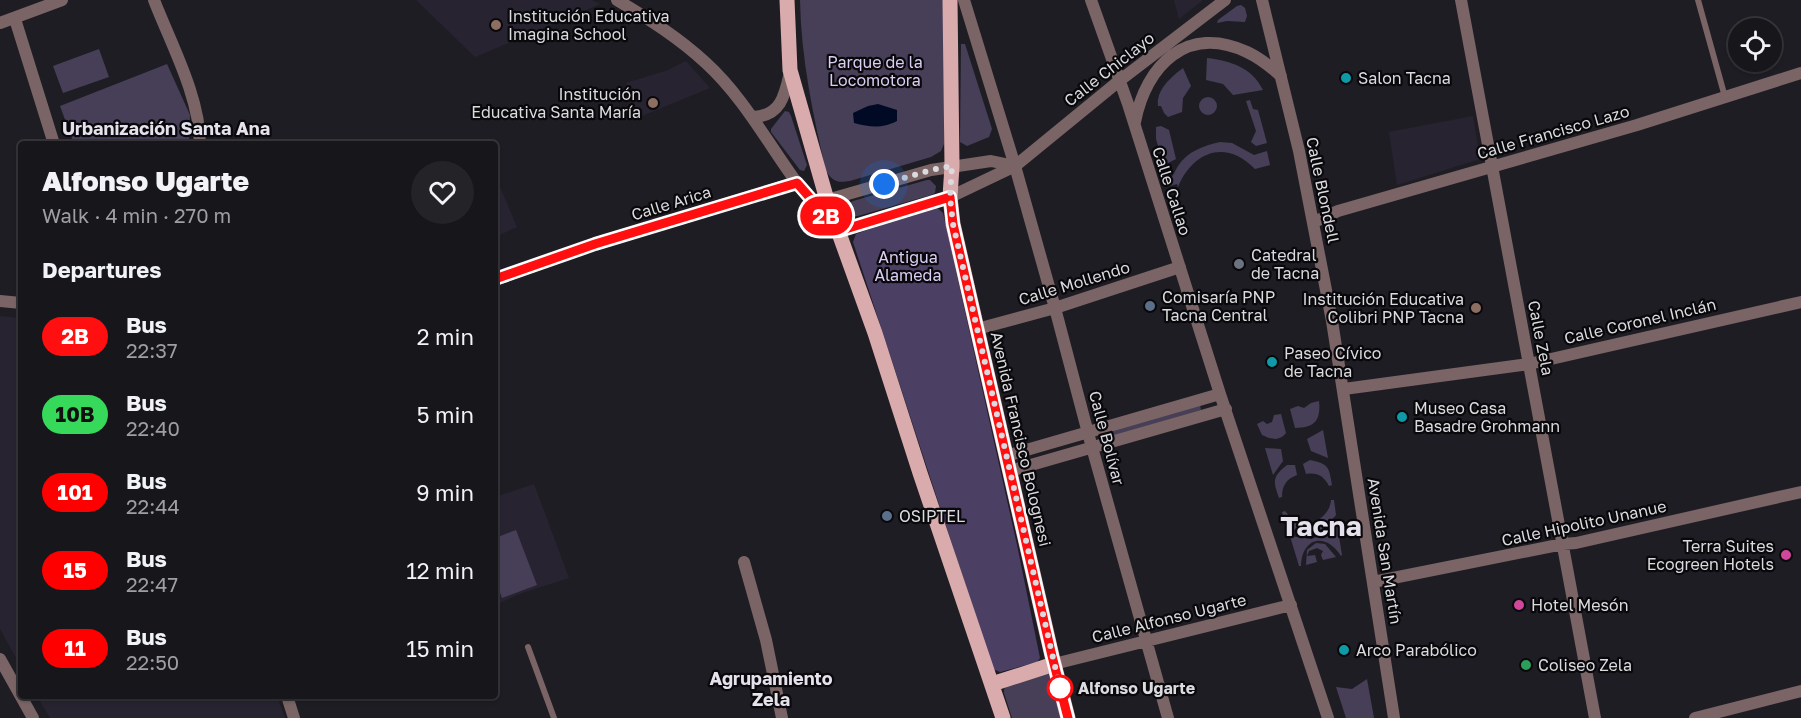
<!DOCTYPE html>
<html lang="en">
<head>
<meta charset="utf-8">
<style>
  :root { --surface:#17161b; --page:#242328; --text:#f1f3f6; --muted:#9e9fa3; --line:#36353a }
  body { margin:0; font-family:"Golos Text",sans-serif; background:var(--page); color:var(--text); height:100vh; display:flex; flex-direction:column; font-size:22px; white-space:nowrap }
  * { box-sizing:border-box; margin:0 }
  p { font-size:20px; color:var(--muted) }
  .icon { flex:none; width:33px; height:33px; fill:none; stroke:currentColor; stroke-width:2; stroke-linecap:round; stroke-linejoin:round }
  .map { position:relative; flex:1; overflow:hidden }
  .drawer { position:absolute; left:18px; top:141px; width:480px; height:558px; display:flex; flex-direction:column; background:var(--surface); border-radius:6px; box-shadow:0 2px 4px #0004,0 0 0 2px var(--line) }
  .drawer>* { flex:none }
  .badge { padding:0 12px; border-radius:20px; font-size:21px; line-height:39px }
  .fabs { position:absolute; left:1728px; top:18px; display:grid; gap:12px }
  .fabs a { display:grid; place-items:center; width:54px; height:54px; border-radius:50%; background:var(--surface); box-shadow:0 2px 4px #0004,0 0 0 2px var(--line); font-size:30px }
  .you { position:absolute; width:30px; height:30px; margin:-15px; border:4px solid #fff; border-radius:50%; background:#1a73e8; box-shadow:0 0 0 9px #1a73e833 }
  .map>.badge { position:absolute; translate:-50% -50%; box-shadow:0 0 0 3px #fff }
  h2 { padding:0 24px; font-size:22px; line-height:54px }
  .round { display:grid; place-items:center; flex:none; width:63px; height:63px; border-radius:32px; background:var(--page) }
  .headline { display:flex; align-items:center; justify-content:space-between; height:102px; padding:0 24px }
  h1 { font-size:28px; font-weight:800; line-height:45px }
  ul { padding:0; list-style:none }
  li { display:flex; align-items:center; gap:18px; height:78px; padding:0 24px }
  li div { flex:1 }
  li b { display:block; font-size:22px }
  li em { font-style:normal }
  li .badge { min-width:66px; font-weight:700; text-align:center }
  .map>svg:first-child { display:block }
  .built { fill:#282331 }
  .green { fill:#473f57 }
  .forest { fill:#4c3f64 }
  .water { fill:#000a25 }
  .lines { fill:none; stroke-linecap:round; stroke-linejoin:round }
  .lane { stroke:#7a6465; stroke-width:6 }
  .street { stroke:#7a6465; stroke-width:12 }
  .primary { stroke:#d9abad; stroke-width:15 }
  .line-casing { stroke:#fff; stroke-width:14 }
  .line { stroke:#ff0f0f; stroke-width:9 }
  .walk { stroke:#dbdadf; stroke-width:6; stroke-dasharray:0 10.8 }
  .education-dot { fill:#8d6e63; stroke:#09080b; stroke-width:2 }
  .culture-dot { fill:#0f9aa8; stroke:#09080b; stroke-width:2 }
  .worship-dot { fill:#6b7280; stroke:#09080b; stroke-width:2 }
  .service-dot { fill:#5c6f8a; stroke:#09080b; stroke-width:2 }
  .hotel-dot { fill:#d1479c; stroke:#09080b; stroke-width:2 }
  .leisure-dot { fill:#2e9e5b; stroke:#09080b; stroke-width:2 }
  .stop-dot { fill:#fff; stroke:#ff0f0f; stroke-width:3 }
  .labels { text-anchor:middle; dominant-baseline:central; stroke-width:4.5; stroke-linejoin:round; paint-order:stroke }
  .poi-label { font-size:16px; fill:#dbdadf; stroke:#09080b; text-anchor:start }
  .park-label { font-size:16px; fill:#dbcef5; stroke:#09080b }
  .street-label { font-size:16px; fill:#dbdadf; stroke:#09080b }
  .stop-label { font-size:16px; font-weight:bold; fill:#dbdadf; stroke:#09080b; text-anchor:start }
  .neighbourhood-label { font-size:18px; font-weight:bold; fill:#e6e2ed; stroke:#09080b }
  .town-label { font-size:28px; font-weight:bold; fill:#e6e2ed; stroke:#09080b }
</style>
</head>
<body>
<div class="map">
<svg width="1801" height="718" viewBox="0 0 1801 718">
  <rect width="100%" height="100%" fill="#1f1d24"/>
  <path class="built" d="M 416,0 L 592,0 L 600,4 L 475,57 Z
    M 1174,0 L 1203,0 L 1179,19 Z
    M 686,61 L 710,88 L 637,118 L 626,83 L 668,70 Z
    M 1473,116 L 1480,159 L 1397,185 L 1389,132 Z
    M 495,175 L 517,227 L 495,237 Z
    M 0,316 L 21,318 L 21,667 L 0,629 Z
    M 534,484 L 569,578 L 519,594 L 495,605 L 495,497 Z
    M 37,696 L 277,696 L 285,718 L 50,718 Z"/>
  <path class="green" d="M 800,0 L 944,0 L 944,144 L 941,151 L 931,157 L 850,181 C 838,183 833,182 826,171 C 813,115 801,58 800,0 Z
    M 1241,5 L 1245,8 L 1247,16 L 1245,22 L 1227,21 L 1217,23 L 1218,20 L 1237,6 Z
    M 961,44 L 965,44 L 992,129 L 989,137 L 967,146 L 960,142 Z
    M 99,49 L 109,77 L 63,93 L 53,66 Z
    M 1207,58 C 1230,61 1252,67 1263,90 L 1233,95 L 1223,84 L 1206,80 Z
    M 167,64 L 190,115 L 189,144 L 74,144 L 60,106 Z
    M 1183,68 L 1191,86 L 1183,98 L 1182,112 L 1168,117 L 1164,113 L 1161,106 L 1158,106 C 1156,90 1171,77 1183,68 Z
    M1199 106a9 9 0 1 1 18 0a9 9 0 1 1-18 0Z
    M 1250,100 L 1253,109 L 1258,110 L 1267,143 L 1256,146 L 1251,142 L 1256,131 L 1246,101 Z
    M 785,111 L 789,112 L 791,116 L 805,159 L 807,165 L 804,171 L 800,170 L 771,132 L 771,129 Z
    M 1161,126 L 1169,130 L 1176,159 L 1164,165 L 1156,139 L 1156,127 Z
    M 1220,142 L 1232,143 L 1254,155 L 1267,151 L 1270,165 L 1255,169 C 1226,139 1193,151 1178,187 L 1177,184 L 1170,186 L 1168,182 C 1172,178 1175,171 1178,166 C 1188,151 1203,146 1220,142 Z
    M 927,180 L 930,180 L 936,186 L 935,193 L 931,195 L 858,216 L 854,216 L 849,211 L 850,203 L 853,201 Z
    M 1319,401 C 1321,420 1315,428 1295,428 L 1290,409 L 1298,406 L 1304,408 L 1311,403 Z
    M 1200,405 L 1201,410 L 1105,438 L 1104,433 Z
    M 1281,414 L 1286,433 C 1279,442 1271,439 1262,435 L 1257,424 L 1263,421 L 1267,424 L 1272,422 L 1274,415 Z
    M 1323,430 L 1328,458 L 1311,451 L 1307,439 Z
    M 1265,448 L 1281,449 L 1283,461 L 1273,475 Z
    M 1310,460 C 1329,464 1329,467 1332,485 L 1329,486 C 1324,476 1317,472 1306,474 L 1303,464 Z
    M 1287,465 L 1295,465 L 1297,475 C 1286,479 1282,486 1282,497 L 1279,498 C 1273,481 1272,477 1287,465 Z
    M 1331,500 L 1334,500 L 1336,515 L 1325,528 L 1318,530 L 1316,521 C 1325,516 1330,510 1331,500 Z
    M 1285,511 L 1291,518 L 1307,523 L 1309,532 L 1302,532 L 1286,527 L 1282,512 Z
    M 1337,524 L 1342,555 L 1341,556 C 1326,532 1302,537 1301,566 L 1299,566 L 1290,536 L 1311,539 L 1328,533 Z
    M 516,530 L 537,585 L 502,598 L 495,579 L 495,538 Z
    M 1316,543 L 1325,544 L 1336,557 L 1323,560 L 1321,555 L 1323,551 L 1317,548 L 1309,551 L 1307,556 L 1315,555 L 1317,562 L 1306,565 L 1307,550 Z
    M 1046,673 L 1049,674 L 1062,718 L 1012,718 L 1004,693 L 1004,689 L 1008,686 Z
    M 1367,679 L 1374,718 L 1346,718 L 1336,687 L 1352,689 Z"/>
  <path class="forest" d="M 935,206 L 943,213 L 1017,545 L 1040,658 L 1037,662 L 1000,672 L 993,669 L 853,242 L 856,234 Z"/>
  <path class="water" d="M 878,104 L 897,110 L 897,121 C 881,129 870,127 854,123 L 853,113 L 868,106 Z"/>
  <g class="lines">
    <path class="lane" d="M 1698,0 L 1725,97
      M 528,647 L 554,718"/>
    <path class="street" d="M 154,0 C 171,44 200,97 200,144
      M 617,0 C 649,19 679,38 706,63 C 744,98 767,142 797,183 C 810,199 825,215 839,231 L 950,197 L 1015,166 L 1119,81 L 1225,0
      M 964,0 L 1015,166 L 1055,308 L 1088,433 L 1168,718
      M 1091,0 L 1128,104 L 1220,394 L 1328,718
      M 1262,0 L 1299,151 L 1332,321 L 1394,718
      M 1461,0 L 1595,718
      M 15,19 L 54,144
      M 0,23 L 62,0
      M 753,117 C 781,116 785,95 790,72
      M 1135,122 C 1146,65 1187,24 1247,52 C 1260,58 1271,67 1281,76
      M 822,197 L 827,200 L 931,170 L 991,161 L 1015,166
      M 1314,222 L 1338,211 L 1637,125 L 1801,73
      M 495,280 L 595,244 L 797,182
      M 0,301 L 21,303
      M 977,329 L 1055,308 L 1180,267
      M 1344,389 L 1529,364 L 1801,302
      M 1006,456 L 1220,394
      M 1010,471 L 1226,409
      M 744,562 L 766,640 L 782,718
      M 1373,582 L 1563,544 L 1576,543 L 1801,492
      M 0,659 L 33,718
      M 1054,664 L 1291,605
      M 287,696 L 294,718
      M 1695,718 L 1801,691"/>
    <path class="primary" d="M 787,0 L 790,70 L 827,200 L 875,333 L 920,473 L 1003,718
      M 950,0 L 952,166 L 950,197 L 953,224 L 1052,656 L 1068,718
      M 992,684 L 1054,664"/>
  </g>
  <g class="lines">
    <defs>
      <path id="line" d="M 495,279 L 595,244 L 797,183 L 839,231 L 950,197 L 953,224 L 1052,656 L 1068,718"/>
    </defs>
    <use href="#line" class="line-casing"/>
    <use href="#line" class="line"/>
    <path class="walk" d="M 884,184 L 931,170 L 952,166 L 950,197 L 953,224 L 1060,688"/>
  </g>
  <g class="education-dot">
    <circle cx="496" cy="25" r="6"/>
    <circle cx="653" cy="103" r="6"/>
    <circle cx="1476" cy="308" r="6"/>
  </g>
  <g class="culture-dot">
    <circle cx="1346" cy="78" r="6"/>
    <circle cx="1272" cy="362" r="6"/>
    <circle cx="1402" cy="417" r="6"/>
    <circle cx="1344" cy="650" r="6"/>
  </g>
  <circle class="worship-dot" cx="1239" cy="264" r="6"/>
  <g class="service-dot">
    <circle cx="1150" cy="306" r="6"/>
    <circle cx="887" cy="516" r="6"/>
  </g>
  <g class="hotel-dot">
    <circle cx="1786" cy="555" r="6"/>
    <circle cx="1519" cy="605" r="6"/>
  </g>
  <circle class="leisure-dot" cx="1526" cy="665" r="6"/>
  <circle class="stop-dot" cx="1060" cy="688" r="12"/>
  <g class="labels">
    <g class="poi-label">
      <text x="508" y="16">Institución Educativa<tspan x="508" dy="18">Imagina School</tspan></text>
      <text x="1358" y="78">Salon Tacna</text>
      <text x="641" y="94" text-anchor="end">Institución<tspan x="641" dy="18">Educativa Santa María</tspan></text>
      <text x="1251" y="255">Catedral<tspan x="1251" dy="18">de Tacna</tspan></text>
      <text x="1162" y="297">Comisaría PNP<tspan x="1162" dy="18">Tacna Central</tspan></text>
      <text x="1464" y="299" text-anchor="end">Institución Educativa<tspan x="1464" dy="18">Colibri PNP Tacna</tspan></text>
      <text x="1284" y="353">Paseo Cívico<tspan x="1284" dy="18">de Tacna</tspan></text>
      <text x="1414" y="408">Museo Casa<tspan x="1414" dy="18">Basadre Grohmann</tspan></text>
      <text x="899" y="516">OSIPTEL</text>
      <text x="1774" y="546" text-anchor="end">Terra Suites<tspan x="1774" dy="18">Ecogreen Hotels</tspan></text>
      <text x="1531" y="605">Hotel Mesón</text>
      <text x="1356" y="650">Arco Parabólico</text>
      <text x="1538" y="665">Coliseo Zela</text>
    </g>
    <g class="park-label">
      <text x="875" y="62">Parque de la<tspan x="875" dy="18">Locomotora</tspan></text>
      <text x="908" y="257">Antigua<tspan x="908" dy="18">Alameda</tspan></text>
    </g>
    <g class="street-label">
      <text transform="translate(1109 69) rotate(-38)">Calle Chiclayo</text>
      <text transform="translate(1553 132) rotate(-16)">Calle Francisco Lazo</text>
      <text transform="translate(1323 190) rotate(78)">Calle Blondell</text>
      <text transform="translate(1172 191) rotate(72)">Calle Callao</text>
      <text transform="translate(671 203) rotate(-17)">Calle Arica</text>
      <text transform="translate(1074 283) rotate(-17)">Calle Mollendo</text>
      <text transform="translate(1640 321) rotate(-13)">Calle Coronel Inclán</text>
      <text transform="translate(1541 338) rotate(79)">Calle Zela</text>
      <text transform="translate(1107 438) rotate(75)">Calle Bolívar</text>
      <text transform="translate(1021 439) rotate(77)">Avenida Francisco Bolognesi</text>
      <text transform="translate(1584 523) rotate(-12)">Calle Hipolito Unanue</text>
      <text transform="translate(1385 551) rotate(81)">Avenida San Martín</text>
      <text transform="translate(1169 618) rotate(-14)">Calle Alfonso Ugarte</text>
    </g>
    <g class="stop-label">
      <text x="1078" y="688">Alfonso Ugarte</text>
    </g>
    <g class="neighbourhood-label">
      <text x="166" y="128">Urbanización Santa Ana</text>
      <text x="771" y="678">Agrupamiento<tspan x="771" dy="21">Zela</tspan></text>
    </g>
    <g class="town-label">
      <text x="1321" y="525">Tacna</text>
    </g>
  </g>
</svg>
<div class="fabs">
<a><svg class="icon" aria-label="locate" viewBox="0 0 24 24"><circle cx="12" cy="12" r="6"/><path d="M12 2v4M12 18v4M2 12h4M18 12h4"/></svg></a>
</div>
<div class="you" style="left:884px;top:184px"></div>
<b class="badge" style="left:826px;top:216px;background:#ff0f0f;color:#fff">2B</b>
<section class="drawer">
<div class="headline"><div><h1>Alfonso Ugarte</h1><p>Walk · 4 min · 270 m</p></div><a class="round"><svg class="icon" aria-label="heart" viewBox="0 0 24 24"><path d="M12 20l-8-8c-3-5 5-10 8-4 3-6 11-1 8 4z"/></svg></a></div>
<h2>Departures</h2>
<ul>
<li><span class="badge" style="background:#ff0f0f;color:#fff">2B</span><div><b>Bus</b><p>22:37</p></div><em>2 min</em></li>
<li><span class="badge" style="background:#37d95b;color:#111">10B</span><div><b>Bus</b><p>22:40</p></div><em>5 min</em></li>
<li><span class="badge" style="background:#f00;color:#fff">101</span><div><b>Bus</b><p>22:44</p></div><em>9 min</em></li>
<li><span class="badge" style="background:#f00;color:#fff">15</span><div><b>Bus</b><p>22:47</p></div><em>12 min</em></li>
<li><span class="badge" style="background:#f00;color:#fff">11</span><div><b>Bus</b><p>22:50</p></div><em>15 min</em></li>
</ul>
</section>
</div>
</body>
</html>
